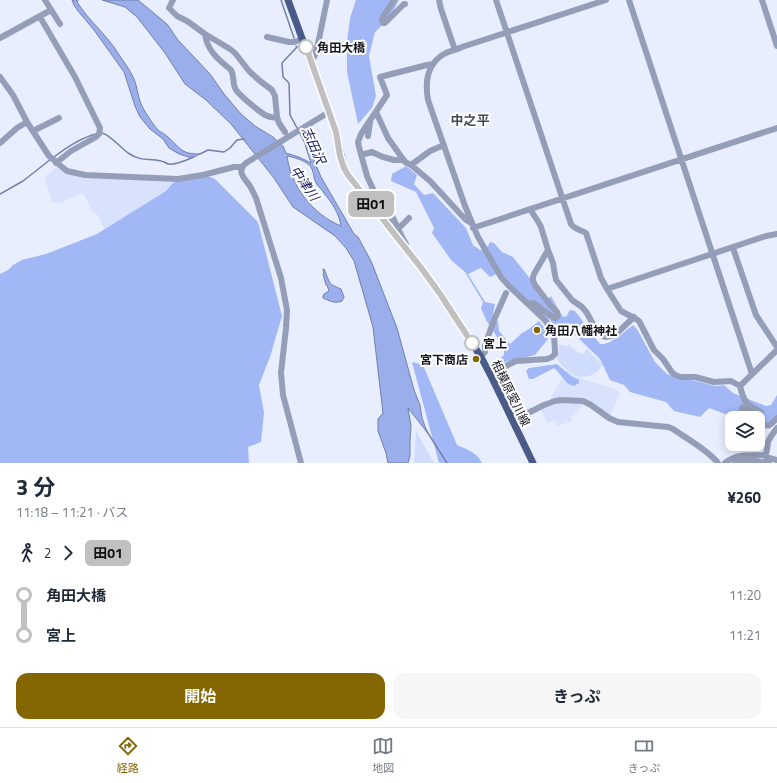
<!DOCTYPE html>
<html lang="ja">
<head>
<meta charset="utf-8">
<style>
  :root { --surface:#fff; --page:#f6f6f7; --text:#1f2937; --muted:#747a83; --line:#e0e1e3; --accent:#846700 }
  body { margin:0; font-family:"Titillium Web","Noto Sans JP",sans-serif; background:var(--page); color:var(--text); height:100vh; display:flex; flex-direction:column; font-size:15px; white-space:nowrap }
  * { box-sizing:border-box; margin:0 }
  p { font-size:13px; color:var(--muted) }
  .icon { flex:none; width:22px; height:22px; fill:none; stroke:currentColor; stroke-width:2; stroke-linecap:round; stroke-linejoin:round }
  .map { position:relative; height:463px; overflow:hidden }
  .side { display:flex; flex-direction:column; background:var(--surface); flex:1 }
  .side>* { flex:none }
  .badge { padding:0 8px; border-radius:6px; font-size:14px; line-height:26px }
  .tools { position:absolute; left:725px; top:411px; display:grid; gap:8px }
  .tools a { display:grid; place-items:center; width:40px; height:40px; border-radius:8px; background:var(--surface); box-shadow:0 2px 10px #0003; font-size:20px }
  .map>.badge { position:absolute; translate:-50% -50%; box-shadow:0 0 0 2px #fff }
  .legs { display:flex; align-items:center; gap:6px; height:44px; padding:0 16px; font-size:13px }
  .legs p { margin-inline-start:auto }
  .headline { display:flex; align-items:center; justify-content:space-between; height:68px; padding:0 16px }
  h1 { font-size:22px; font-weight:700; line-height:30px }
  .primary-button { display:flex; gap:8px; margin-top:auto; padding:8px 16px }
  .primary-button a { flex:1; height:46px; border-radius:12px; background:var(--accent); color:#fff; font-size:16px; font-weight:700; line-height:46px; text-align:center }
  .primary-button a+a { background:var(--page); color:var(--text) }
  ul { padding:0 16px; list-style:none }
  li { display:flex; align-items:center; gap:14px; height:40px; font-size:15px }
  li i { display:grid; place-items:center; width:6px; height:100%; margin:0 5px; background:currentColor }
  li i::after { content:''; width:10px; height:10px; margin:-5px; border:3px solid; border-radius:50%; background:var(--surface) }
  li p { margin-inline-start:auto }
  li:first-child i { background:linear-gradient(#0000 50%,currentColor 0) }
  li:last-child i { background:linear-gradient(currentColor 50%,#0000 0) }
  .dock { display:flex; justify-content:space-around; align-items:center; height:56px; border-top:1px solid var(--line); background:var(--surface); font-size:11px; color:var(--muted) }
  .dock a { display:grid; justify-items:center; gap:2px }
  .dock .on { color:var(--accent) }
  .map>svg:first-child { display:block }
  .built { fill:#d8e2fc }
  .green { fill:#d0dcfb }
  .forest { fill:#a2b8f6 }
  .water { fill:#99aeeb; stroke:#7180ad; fill-rule:evenodd }
  .lines { fill:none; stroke-linecap:round; stroke-linejoin:round }
  .stream { stroke:#7180ad; stroke-width:1.5 }
  .minor { stroke:#949eb9; stroke-width:6 }
  .major { stroke:#4b5b89; stroke-width:7 }
  .line-1-casing { stroke:#fff; stroke-width:9 }
  .line-1 { stroke:#c0c0c0; stroke-width:6 }
  .stop-1-dot { fill:#fff; stroke:#c0c0c0; stroke-width:2 }
  .poi-dot { fill:#846700; stroke:#fff; stroke-width:1.5 }
  .labels { text-anchor:middle; dominant-baseline:central; stroke-width:4; stroke-linejoin:round; paint-order:stroke }
  .stop-label { font-size:12px; font-weight:bold; fill:#14161d; stroke:#fff; text-anchor:start }
  .poi-label { font-size:12px; font-weight:bold; fill:#14161d; stroke:#fff; text-anchor:start }
  .street-label { font-size:12px; fill:#14161d; stroke:#fff }
  .neighbourhood-label { font-size:13px; font-weight:bold; fill:#444959; stroke:#fff }
  .water-label { font-size:13px; font-style:italic; fill:#162267; stroke:#fff }
</style>
</head>
<body>
<div class="map">
<svg width="777" height="463" viewBox="0 0 777 463">
  <rect width="100%" height="100%" fill="#e8eefd"/>
  <path class="built" d="M 57,167 L 64,171 L 188,180 L 107,236 L 97,214 L 93,213 L 83,193 L 68,199 L 62,203 L 55,202 L 52,203 L 45,179 L 47,175 Z
    M 567,370 L 580,378 L 617,390 L 619,393 L 610,417 L 588,401 L 549,401 Z
    M 556,402 L 585,403 L 571,417 L 572,421 L 557,426 L 556,420 L 547,423 L 540,408 Z"/>
  <path class="green" d="M 559,344 L 566,346 L 569,345 L 582,355 L 587,349 L 602,364 C 598,373 595,374 586,377 L 585,376 L 580,377 C 571,373 561,368 557,358 L 559,352 Z
    M 416,431 L 434,463 L 414,463 Z"/>
  <path class="forest" d="M 356,0 L 399,0 L 389,19 L 375,32 L 369,56 L 376,96 L 372,108 L 358,124 L 347,72 L 347,42 L 350,18 Z
    M 406,166 L 417,175 L 414,184 L 424,195 L 433,193 L 466,228 L 473,245 L 480,250 L 488,246 L 490,242 L 494,243 L 502,252 L 513,257 L 547,300 L 551,296 L 562,316 L 566,317 L 570,310 L 575,311 L 600,344 C 610,346 625,331 633,325 L 637,329 L 655,362 L 667,374 L 716,386 L 724,385 L 733,393 L 766,406 L 771,405 L 777,395 L 777,420 L 764,429 L 758,426 L 758,418 L 736,418 L 709,408 L 700,417 L 674,411 L 666,402 L 630,392 L 624,385 L 610,380 L 600,359 L 565,325 L 559,328 C 539,311 518,293 501,272 L 490,277 L 481,268 L 468,274 L 485,302 L 495,304 L 492,318 L 498,321 L 499,331 L 510,344 L 522,333 L 529,329 L 539,321 L 546,330 L 548,339 L 535,355 L 497,364 L 496,362 L 504,355 L 504,348 L 486,320 L 481,308 L 483,302 L 465,272 L 451,260 L 432,233 L 434,228 L 416,192 L 391,181 L 392,174 Z
    M 207,176 L 213,178 L 216,180 L 258,222 L 282,316 L 270,357 L 259,385 L 264,413 L 261,442 L 248,447 L 249,463 L 0,463 L 0,274 L 8,270 L 13,265 L 22,260 L 46,254 L 97,234 L 166,191 L 172,184 L 180,179 Z
    M 412,362 L 423,365 L 457,445 C 466,449 478,453 482,463 L 439,463 Z
    M 557,364 L 571,376 L 579,380 L 579,383 L 574,386 L 568,384 L 558,372 L 554,368 L 533,379 L 529,379 L 526,371 L 529,368 Z"/>
  <path class="water" d="M 72,0 L 78,0 L 77,2 C 89,21 106,34 118,53 C 124,63 133,73 136,85 C 138,93 139,101 143,108 C 147,115 154,126 159,131 C 163,133 166,135 169,138 C 182,150 182,154 200,154 L 192,158 L 179,154 L 169,148 L 163,139 L 150,129 L 140,117 L 135,106 L 124,72 L 94,30 L 78,11 L 74,5 Z
    M 102,0 L 138,0 L 167,24 L 178,40 L 210,74 L 224,94 L 241,114 L 255,126 L 273,137 L 283,146 L 286,153 L 299,157 L 311,163 L 303,138 L 314,160 L 321,177 L 354,234 L 358,237 L 371,261 L 397,328 L 414,390 L 420,405 L 422,418 L 427,432 L 408,408 L 411,426 L 410,442 L 410,456 L 408,463 L 388,463 L 386,453 L 378,431 L 378,419 L 383,413 L 373,327 L 354,261 L 346,248 L 335,236 L 293,207 L 274,178 L 231,124 L 206,100 L 185,84 L 165,53 L 137,17 L 125,7 ZM 287,156 C 293,157 303,160 308,164 C 314,168 313,177 316,183 C 318,187 322,189 324,193 C 332,203 339,213 341,226 C 312,214 291,186 287,156 Z
    M 323,269 L 324,269 C 327,274 328,284 334,286 C 336,287 339,288 341,289 L 344,297 L 342,301 C 335,304 330,301 323,298 L 323,296 L 324,294 L 329,291 L 327,285 L 326,285 L 323,274 L 324,274 Z"/>
  <g class="lines">
    <path class="stream" d="M 281,0 L 294,38
      M 296,46 L 297,47 L 282,63 L 283,77 L 289,83 L 290,115 L 297,128
      M 299,132 L 307,146
      M 102,133 C 109,134 121,148 128,153 C 142,162 147,158 161,161 C 164,161 166,164 169,164 C 174,165 188,160 193,157
      M 200,154 L 208,150 L 224,152 L 230,148 L 237,140 L 244,139
      M 54,157 C 67,147 80,138 96,134
      M 0,194 L 23,181 L 51,159
      M 426,430 L 447,463"/>
    <path class="minor" d="M 45,0 L 60,24
      M 173,0 L 169,8 L 177,16 L 187,21 L 205,34 L 230,49 L 235,53 L 249,71 L 260,81 L 272,90 L 275,96 L 277,117 L 279,123 L 285,132
      M 394,0 L 383,17 L 382,20 L 383,23 L 385,23 L 404,4 L 405,4
      M 439,0 L 441,9 L 455,50
      M 496,0 L 571,224 C 574,229 581,230 586,233 L 601,278 L 607,289 L 766,236 L 777,234
      M 629,0 L 752,374
      M 762,0 L 777,46
      M 40,17 L 75,77 L 100,128 L 99,134 L 96,137 L 71,151 L 56,163
      M 205,34 C 207,51 219,60 231,70 C 235,77 232,81 235,88 C 237,94 259,111 265,115 C 269,117 273,118 277,117
      M 267,37 L 289,42 L 294,42 L 303,39
      M 0,38 L 51,10
      M 311,62 L 315,55 L 319,39 L 327,0
      M 0,77 L 13,95 L 27,122 L 49,156 L 67,171 L 85,175 L 178,179 L 203,175 L 234,167 L 242,167
      M 376,112 L 388,138 L 405,162 L 411,165 L 430,151 L 444,145
      M 33,131 L 59,118
      M 368,136 L 370,122
      M 0,143 L 17,128 L 27,122
      M 361,155 L 372,152 L 383,157 L 394,160 L 404,160
      M 411,165 L 430,181 L 465,219 L 471,223
      M 388,208 C 395,220 399,233 406,244 L 404,247
      M 530,209 L 539,223 L 541,227 L 548,250 L 553,263 L 555,275 L 556,280 L 572,300 L 582,307 L 587,313 L 597,332 L 605,337 L 615,335 L 634,317
      M 387,225 L 390,221 L 381,210 L 377,198 L 367,176 L 359,147 L 358,142 L 361,134 L 387,95 L 380,77 L 427,65 L 433,64
      M 473,228 L 482,225 L 777,128
      M 398,229 L 409,218
      M 733,248 L 756,315 L 777,347
      M 607,289 L 621,311 L 636,319 L 639,321 L 654,350 L 663,359 L 671,371 L 675,375 L 681,377 L 695,377 L 714,382 L 731,381 L 740,386
      M 530,305 L 532,303 L 534,303 L 544,311 L 555,318 L 557,317 L 558,315 L 557,312 L 551,306 L 535,285 C 533,281 532,279 534,274 L 548,250
      M 481,357 L 485,352 L 485,345 L 494,320 L 506,293
      M 492,378 L 504,367 L 516,361 L 547,359 L 552,357 L 555,354 L 555,350 L 554,337 L 551,329 L 545,320 L 510,287 L 501,277 L 478,237 L 465,206 L 428,100 C 425,83 427,64 444,54 C 449,51 456,50 462,47 L 606,0
      M 510,416 L 530,412 L 544,405 L 555,401 L 562,400 L 583,401 L 591,405 L 609,418 L 618,422 L 668,427 L 673,429 C 687,439 708,450 718,463
      M 753,418 L 742,410 L 742,408 L 744,407 L 759,415 L 761,415 L 761,412 C 747,405 744,403 740,386 L 777,350
      M 758,421 C 769,428 769,427 777,418
      M 765,455 L 766,457 L 777,460
      M 735,461 C 745,458 758,462 769,463
      M 301,463 L 283,395 L 281,373 L 286,328 L 287,310 L 281,278 L 256,198 C 254,194 252,190 250,186 C 244,178 236,171 246,163 L 329,112
      M 725,463 C 738,453 749,456 765,455 C 768,451 767,447 768,442 C 770,437 774,432 777,428"/>
    <path class="major" d="M 288,0 L 334,126 C 340,143 339,158 348,175 L 422,269 L 440,294 L 481,357 L 492,378 L 533,463"/>
  </g>
  <g class="lines">
    <defs>
      <path id="line-1" d="M 306,47 L 336,132 L 340,156 L 344,168 L 348,175 L 422,269 L 440,294 L 472,343"/>
    </defs>
    <use href="#line-1" class="line-1-casing"/>
    <use href="#line-1" class="line-1"/>
  </g>
  <g class="stop-1-dot">
    <circle cx="306" cy="47" r="7"/>
    <circle cx="472" cy="343" r="7"/>
  </g>
  <g class="poi-dot">
    <circle cx="537" cy="330" r="4"/>
    <circle cx="476" cy="359" r="4"/>
  </g>
  <g class="labels">
    <g class="stop-label">
      <text x="317" y="47">角田大橋</text>
      <text x="483" y="343">宮上</text>
    </g>
    <g class="poi-label">
      <text x="545" y="330">角田八幡神社</text>
      <text x="468" y="359" text-anchor="end">宮下商店</text>
    </g>
    <g class="street-label">
      <text transform="translate(511 393) rotate(64)">相模原愛川線</text>
    </g>
    <g class="neighbourhood-label">
      <text x="470" y="120">中之平</text>
    </g>
    <g class="water-label">
      <text transform="translate(314 145) rotate(66)">志田沢</text>
      <text transform="translate(305 183) rotate(55)">中津川</text>
    </g>
  </g>
</svg>
<div class="tools">
<a><svg class="icon" aria-label="layers" viewBox="0 0 24 24"><path d="M12 4l9 5-9 5-9-5zM3 14l9 5 9-5"/></svg></a>
</div>
<b class="badge" style="left:371px;top:204px;background:#c0c0c0;color:#111">田01</b>
</div>
<section class="side">
<div class="headline"><div><h1>3 分</h1><p>11:18 – 11:21 · バス</p></div><b>¥260</b></div>
<div class="legs"><svg class="icon" aria-label="walk" viewBox="0 0 24 24"><circle cx="13" cy="4" r="2"/><path d="M13 8l-2 6 4 7M11 14l-3 7M7 12l3-4h3l4 4"/></svg>2<svg class="icon" aria-label="forward" viewBox="0 0 24 24"><path d="M9 5l7 7-7 7"/></svg><b class="badge" style="background:#c0c0c0;color:#111">田01</b></div>
<ul>
<li><i style="color:#c0c0c0"></i><b>角田大橋</b><p>11:20</p></li>
<li><i style="color:#c0c0c0"></i><b>宮上</b><p>11:21</p></li>
</ul>
<div class="primary-button"><a>開始</a><a>きっぷ</a></div>
</section>
<nav class="dock">
<a class="on"><svg class="icon" aria-label="directions" viewBox="0 0 24 24"><path d="M12 3l9 9-9 9-9-9zM9 14v-3h6M13 9l2 2-2 2"/></svg>経路</a>
<a><svg class="icon" aria-label="map" viewBox="0 0 24 24"><path d="M3 6l6-2 6 2 6-2v14l-6 2-6-2-6 2zM9 4v14M15 6v14"/></svg>地図</a>
<a><svg class="icon" aria-label="tickets" viewBox="0 0 24 24"><path d="M3 7h18v10H3zM15 7v10"/></svg>きっぷ</a>
</nav>
</body>
</html>
